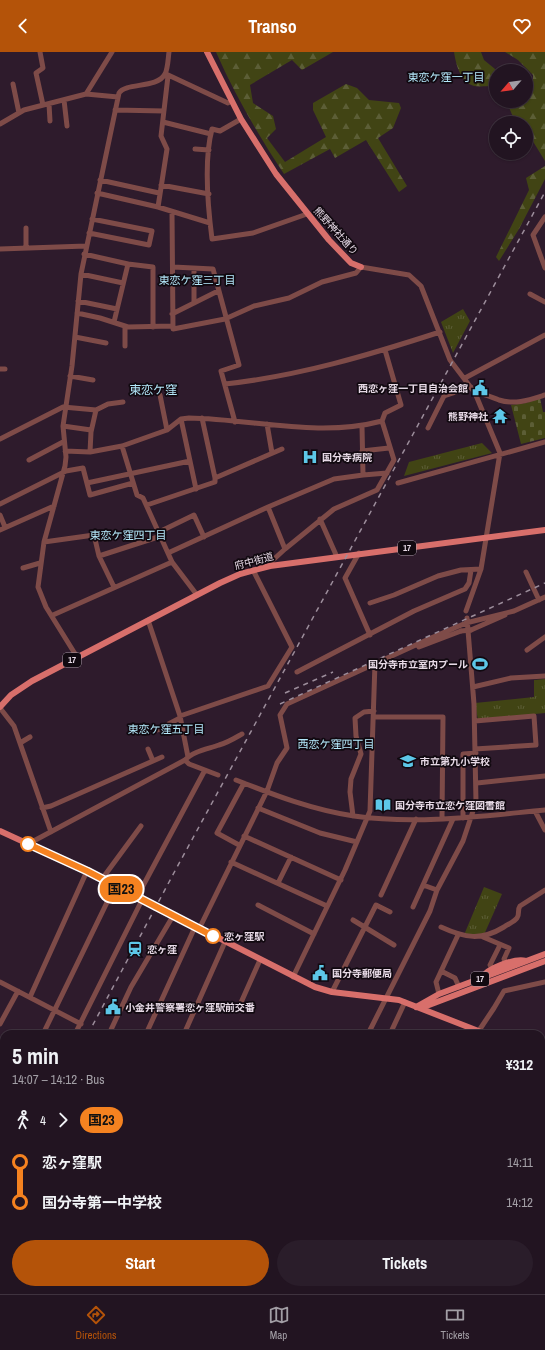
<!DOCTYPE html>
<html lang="en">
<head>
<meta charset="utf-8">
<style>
  :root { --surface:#221421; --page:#2a1d2a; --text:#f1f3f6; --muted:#a29ea5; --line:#3f333f; --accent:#b45309 }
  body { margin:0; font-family:"Archivo Narrow","Noto Sans JP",sans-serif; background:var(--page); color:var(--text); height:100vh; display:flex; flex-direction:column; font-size:15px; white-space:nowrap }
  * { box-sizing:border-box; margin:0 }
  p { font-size:13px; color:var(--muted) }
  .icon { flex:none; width:22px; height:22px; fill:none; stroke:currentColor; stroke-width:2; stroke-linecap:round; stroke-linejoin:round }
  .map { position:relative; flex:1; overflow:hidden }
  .side { position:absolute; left:0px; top:978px; width:545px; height:264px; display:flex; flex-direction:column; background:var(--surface); border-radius:12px 12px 0 0; box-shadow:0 1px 3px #0004,0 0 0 1px var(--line) }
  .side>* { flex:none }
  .badge { padding:0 8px; border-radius:13px; font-size:14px; line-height:26px }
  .needle { width:26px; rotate:242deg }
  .buttons { position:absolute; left:489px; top:12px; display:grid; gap:8px }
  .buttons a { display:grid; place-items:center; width:44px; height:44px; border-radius:50%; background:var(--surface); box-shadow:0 1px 3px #0004,0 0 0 1px var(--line); font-size:20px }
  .map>.badge { position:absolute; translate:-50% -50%; box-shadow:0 0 0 2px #fff }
  .legs { display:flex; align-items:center; gap:6px; height:44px; padding:0 12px; font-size:13px }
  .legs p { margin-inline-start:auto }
  .summary { display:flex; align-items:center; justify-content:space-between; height:68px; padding:0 12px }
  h1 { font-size:22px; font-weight:700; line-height:30px }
  .button { display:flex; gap:8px; margin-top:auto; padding:8px 12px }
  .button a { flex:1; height:46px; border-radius:24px; background:var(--accent); color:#fff; font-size:16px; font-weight:700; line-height:46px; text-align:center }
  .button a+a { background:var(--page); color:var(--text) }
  ul { padding:0 12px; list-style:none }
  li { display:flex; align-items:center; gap:14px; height:40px; font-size:15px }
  li i { display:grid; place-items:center; width:6px; height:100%; margin:0 5px; background:currentColor }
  li i::after { content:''; width:10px; height:10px; margin:-5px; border:3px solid; border-radius:50%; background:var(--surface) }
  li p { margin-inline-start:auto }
  li:first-child i { background:linear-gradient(#0000 50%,currentColor 0) }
  li:last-child i { background:linear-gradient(currentColor 50%,#0000 0) }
  header { display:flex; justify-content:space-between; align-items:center; height:52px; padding:0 12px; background:var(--accent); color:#fff; font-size:18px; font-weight:700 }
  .dock { display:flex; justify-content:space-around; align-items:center; height:56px; border-top:1px solid var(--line); background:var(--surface); font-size:11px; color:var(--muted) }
  .dock a { display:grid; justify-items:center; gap:2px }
  .dock .active { color:var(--accent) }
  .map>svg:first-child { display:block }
  .forest { fill:url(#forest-firs) }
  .cemetery { fill:url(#cemetery-stones) }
  .park { fill:url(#park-tufts) }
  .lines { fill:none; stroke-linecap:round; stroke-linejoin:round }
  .minor { stroke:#7e4b48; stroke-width:5 }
  .major { stroke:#d86f6b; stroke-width:6 }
  .rail { stroke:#9c8d9b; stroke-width:1.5; stroke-dasharray:5 5; stroke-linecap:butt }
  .minor-bridge { stroke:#7e4b48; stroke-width:5 }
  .line-1-casing { stroke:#fff; stroke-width:9 }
  .line-1 { stroke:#f58220; stroke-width:6 }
  .stop-1-dot { fill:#fff; stroke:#f58220; stroke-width:2 }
  .labels { text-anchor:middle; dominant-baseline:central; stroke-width:3.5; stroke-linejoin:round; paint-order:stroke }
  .shield { fill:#110910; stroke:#a79ba6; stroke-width:1 }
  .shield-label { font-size:9px; font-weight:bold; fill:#e7dae6 }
  .street-label { font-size:10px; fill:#e7dae6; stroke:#110910 }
  .poi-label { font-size:10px; font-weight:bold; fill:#e7dae6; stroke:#110910; text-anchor:start }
  .stop-label { font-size:10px; font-weight:bold; fill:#e7dae6; stroke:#110910; text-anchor:start }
  .neighbourhood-label { font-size:11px; fill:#b4e9fb; stroke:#110910 }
  .quarter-label { font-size:12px; fill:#b4e9fb; stroke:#110910 }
</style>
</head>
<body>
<header><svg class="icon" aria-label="back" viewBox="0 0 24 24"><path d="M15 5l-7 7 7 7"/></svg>Transo<svg class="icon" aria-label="heart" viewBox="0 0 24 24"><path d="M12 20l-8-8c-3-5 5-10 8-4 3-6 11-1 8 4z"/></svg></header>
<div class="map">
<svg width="545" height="1242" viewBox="0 0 545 1242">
  <defs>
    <pattern id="forest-firs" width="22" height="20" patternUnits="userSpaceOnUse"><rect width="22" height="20" fill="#414414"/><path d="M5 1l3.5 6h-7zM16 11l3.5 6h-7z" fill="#5c5e36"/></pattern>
    <pattern id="cemetery-stones" width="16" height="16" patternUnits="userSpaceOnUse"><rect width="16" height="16" fill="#414414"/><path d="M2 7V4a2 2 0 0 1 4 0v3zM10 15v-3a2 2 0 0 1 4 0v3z" fill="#5c5e36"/></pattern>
    <pattern id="park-tufts" width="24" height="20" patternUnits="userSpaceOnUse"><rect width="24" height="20" fill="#414414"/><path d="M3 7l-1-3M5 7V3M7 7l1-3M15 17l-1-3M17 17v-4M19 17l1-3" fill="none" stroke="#5c5e36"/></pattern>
  </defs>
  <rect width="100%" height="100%" fill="#2e1b2c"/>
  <path class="forest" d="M 216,0 L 333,0 L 302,18 L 292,8 L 250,33 L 253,51 L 273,64 L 276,77 L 267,86 L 285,110 L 326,85 L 313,58 L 313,51 L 346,32 L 357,36 L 369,48 L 399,51 L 401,56 L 393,76 L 378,86 L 407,134 L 399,140 L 366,88 L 335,106 L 330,97 L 284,122 C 258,83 235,43 216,0 Z
    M 454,0 L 481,0 L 484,8 L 495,17 L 496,30 L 493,34 C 487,34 480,35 474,34 C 460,30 456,12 454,0 Z
    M 505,0 L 545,0 L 545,109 L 526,78 L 526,71 L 516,71 L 506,49 L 526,49 L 526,34 L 533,30 L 533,23 L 518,8 Z
    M 545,114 L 545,127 L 519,177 L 499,209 L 496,205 L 529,138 L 526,126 Z"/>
  <path class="cemetery" d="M 540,346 L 543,360 L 545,360 L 545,386 L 521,392 L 511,353 L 526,351 Z"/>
  <path class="park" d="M 463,257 L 470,269 L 453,301 L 441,270 Z
    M 482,391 L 492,401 L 404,424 L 409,410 Z
    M 545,627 L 545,661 L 478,668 L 475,651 L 534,645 L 534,628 Z
    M 484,835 L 502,842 L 483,885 L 464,883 Z"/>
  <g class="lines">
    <path class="minor" d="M 40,0 L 43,16 L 36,21 L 43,53
      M 166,22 L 228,51 L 231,49
      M 13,32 L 19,61
      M 86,42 L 118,45
      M 64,48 L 67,74
      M 49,52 L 50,69
      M 115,58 L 164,59
      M 241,67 L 220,79 L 212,77 C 204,107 208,156 212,187 L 253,181 L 307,162
      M 163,70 L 211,82
      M 0,72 L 24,58 L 86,42 L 112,0
      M 195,97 L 209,98
      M 100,128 L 159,141
      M 161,133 L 209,142
      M 97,141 L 158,155 L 210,171
      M 158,155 L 167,97 L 161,84 L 168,24
      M 172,160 L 173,277 L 225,267 L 254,254 L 289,246 L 322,230 L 356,221 L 361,215 L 409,223 L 421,234 L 450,308 L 475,341 L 500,401
      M 545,165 L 533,183 L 545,216
      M 26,176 L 26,196
      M 89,181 L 149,193 L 152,179 L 92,167
      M 0,197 L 86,194
      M 84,202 L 128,212 L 153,215 L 153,275
      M 173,215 L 213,217 L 239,313 L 221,319 L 235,370
      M 81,222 L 123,231
      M 530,242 L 545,250
      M 78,249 L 117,257
      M 194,251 L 194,217
      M 77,261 L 100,266 L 128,275 L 172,274
      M 172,262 L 218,239
      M 114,270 L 128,212
      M 125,274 L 125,294
      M 75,285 L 106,291
      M 0,317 L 5,317
      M 70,324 L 93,328
      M 465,326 L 545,283
      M 225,332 C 299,324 369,303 440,280
      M 475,341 C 483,341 491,345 499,348 C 515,353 529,348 545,343
      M 160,343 L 167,378
      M 202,366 L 215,426
      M 181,367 L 196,437
      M 267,372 L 272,401
      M 63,374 L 91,378
      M 428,376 L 444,344 L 471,335
      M 0,387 L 63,355 L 96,358
      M 122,394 L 137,443 L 143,446 L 172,510 L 197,543
      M 65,399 L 90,400 L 122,394 L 167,378 L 181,367 L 189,366 C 254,367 318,386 382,369
      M 362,399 L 389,396
      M 90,400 L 91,380 L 96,358 L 108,352 L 123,350
      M 29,408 L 63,390
      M 363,423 L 387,421
      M 87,431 L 190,409
      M 398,431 L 545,390
      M 0,452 L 66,419 L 83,416 L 90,443 L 133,431
      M 147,453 L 215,430 L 215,426 L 282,397
      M 0,463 L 5,475
      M 320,467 L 337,505
      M 0,478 L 54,454
      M 159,480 L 194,463 L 204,485
      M 44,490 L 94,483 L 99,504 L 114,535
      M 285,497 L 268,455 L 334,427 L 363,423 L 362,374
      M 168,501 L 268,455
      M 359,501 L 345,526 L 370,583
      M 99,504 L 161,484
      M 270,514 L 273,508 L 285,497 L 334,457 L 377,438 L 394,408 L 382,369 L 385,361 L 401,353 L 385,298
      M 23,516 L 40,511
      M 526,520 L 539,548
      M 370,551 L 394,543 L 438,524 L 461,518 L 481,517
      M 466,559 L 481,517 L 500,401
      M 53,563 L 172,510
      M 148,568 L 180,664 L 188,705
      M 471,578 L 505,563
      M 419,595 L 461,579
      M 527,598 L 545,585
      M 77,605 L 46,555 L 38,535 L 44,490 L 65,414 L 66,405 L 63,374 L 72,314 L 81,222 L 119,41 C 126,30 157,37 165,22 C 168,16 168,7 169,0
      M 297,620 L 414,559 L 465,537 L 469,531 L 471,518
      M 473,635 L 511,626 L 545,624
      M 0,656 L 14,674 L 51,780
      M 180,664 L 268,634 L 292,595 L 253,518
      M 374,665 L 443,665 L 442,767
      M 475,669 L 534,664 L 536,693 L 475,697
      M 157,678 L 180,666
      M 20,691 L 30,685
      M 148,697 L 153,709
      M 185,708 L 189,712 L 218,723
      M 236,728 C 274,743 313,758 354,764 C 418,773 482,764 545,758
      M 477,731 L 545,724
      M 42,756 L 51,754 L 162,705
      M 258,756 L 320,781 L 357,790
      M 535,759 L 545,778
      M 353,764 L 350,740 L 351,727 L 361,702 L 356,684 L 355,666 L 364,660 L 374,659
      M 463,766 L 463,702 L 476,701
      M 244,784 L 341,828
      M 28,792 L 185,708 C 193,699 208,697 219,693 C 227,691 235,686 242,682
      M 239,793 L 217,781 L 244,731
      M 231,810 L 327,854
      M 102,827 L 141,774
      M 278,831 L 291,805
      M 423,833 L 437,838
      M 381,843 L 416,767
      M 137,845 L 205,718
      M 258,853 L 314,882
      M 413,855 L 453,767
      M 353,868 L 394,893
      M 441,875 C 465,886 481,889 504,875 C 508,872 514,870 517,866 C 520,862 517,858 520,854 L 545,838
      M 199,877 L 267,739 L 277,711 L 287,696 L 280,663 L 287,652 L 431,586 L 466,571 L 514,559 L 545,545
      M 483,885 L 509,896 L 504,907 L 506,912
      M 492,917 L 490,913 L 500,893
      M 441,919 L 455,926 L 459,935
      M 293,925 L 345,818 L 370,759 L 375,611
      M 0,930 L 81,972
      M 332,940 L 376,853 L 390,860
      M 439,942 L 436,930 L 458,883
      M 30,945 L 87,819
      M 239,955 L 260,908
      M 0,972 L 18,939
      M 478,980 L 494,956 L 504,939 L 545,930
      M 43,982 L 115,834
      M 75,982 L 142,848
      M 98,982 L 100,982
      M 109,982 L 131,935 L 173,864
      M 146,982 L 195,875
      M 184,982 L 225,890
      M 368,982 L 430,859 L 437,838 L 463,789 L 476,750 L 474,652 L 467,566
      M 390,982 L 405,950
      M 0,1040 L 4,1036
      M 541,1070 L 545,1065
      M 541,1105 L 545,1107
      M 541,1142 L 545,1132
      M 0,1160 L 4,1153
      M 541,1161 L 545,1162
      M 541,1231 L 545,1222
      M 163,1238 L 169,1242
      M 465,1238 L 472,1242
      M 35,1242 L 39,1238
      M 131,1242 L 134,1238
      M 189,1242 L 191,1238
      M 209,1242 L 211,1238
      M 291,1242 L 292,1238
      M 364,1242 L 366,1238
      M 396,1242 L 398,1238
      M 415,1242 L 417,1238
      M 445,1242 L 447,1238
      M 499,1242 L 501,1238
      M 536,1242 L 538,1238"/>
    <path class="major" d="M 207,0 L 241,67 L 276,122 L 329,188 L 351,211 L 361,215
      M 0,655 L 11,643 L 32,629 L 220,531 L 240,522 L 270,514 L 545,478
      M 0,779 L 87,819 L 315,935 L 332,940 L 399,948 L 486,982
      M 482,926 C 487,916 515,906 526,909
      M 420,954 L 429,953 L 545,909
      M 416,955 L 439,942 L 545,902
      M 541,995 L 545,996"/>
    <path class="rail" d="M 285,641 L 333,620
      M 280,652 L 545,531
      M 88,982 L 176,817 L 545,140
      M 0,1147 L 4,1140"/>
    <path class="minor-bridge" d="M 461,579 L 471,578"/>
  </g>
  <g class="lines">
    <defs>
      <path id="line-1" d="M 28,792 L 87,819 L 213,884"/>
    </defs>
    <use href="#line-1" class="line-1-casing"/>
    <use href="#line-1" class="line-1"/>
  </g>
  <defs>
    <symbol id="civic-bare" viewBox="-9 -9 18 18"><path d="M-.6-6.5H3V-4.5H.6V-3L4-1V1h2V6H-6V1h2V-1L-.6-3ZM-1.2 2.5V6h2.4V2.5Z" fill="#5dc7e8" stroke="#110910" stroke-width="2.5" paint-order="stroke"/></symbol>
    <symbol id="temple-bare" viewBox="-9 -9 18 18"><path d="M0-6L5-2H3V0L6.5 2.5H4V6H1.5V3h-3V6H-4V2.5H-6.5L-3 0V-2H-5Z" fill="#5dc7e8" stroke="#110910" stroke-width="2.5" paint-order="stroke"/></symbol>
    <symbol id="hospital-bare" viewBox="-9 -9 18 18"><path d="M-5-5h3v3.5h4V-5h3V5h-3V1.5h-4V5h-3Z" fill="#5dc7e8" stroke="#110910" stroke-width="2.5" paint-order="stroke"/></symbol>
    <symbol id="stadium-bare" viewBox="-9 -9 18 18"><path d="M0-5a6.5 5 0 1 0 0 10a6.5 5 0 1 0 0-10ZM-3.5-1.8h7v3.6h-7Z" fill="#5dc7e8" stroke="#110910" stroke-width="2.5" paint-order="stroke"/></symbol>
    <symbol id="school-bare" viewBox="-9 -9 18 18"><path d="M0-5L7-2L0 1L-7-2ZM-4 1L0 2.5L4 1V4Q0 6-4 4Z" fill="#5dc7e8" stroke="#110910" stroke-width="2.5" paint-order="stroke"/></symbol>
    <symbol id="library-bare" viewBox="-9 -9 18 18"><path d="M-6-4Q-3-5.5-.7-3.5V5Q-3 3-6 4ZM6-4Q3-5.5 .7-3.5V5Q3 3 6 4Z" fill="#5dc7e8" stroke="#110910" stroke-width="2.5" paint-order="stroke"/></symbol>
    <symbol id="station-bare" viewBox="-9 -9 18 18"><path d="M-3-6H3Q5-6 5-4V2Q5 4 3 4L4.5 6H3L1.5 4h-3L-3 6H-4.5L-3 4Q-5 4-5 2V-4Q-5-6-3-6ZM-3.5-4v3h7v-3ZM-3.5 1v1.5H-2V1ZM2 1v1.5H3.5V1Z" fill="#5dc7e8" stroke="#110910" stroke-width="2.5" paint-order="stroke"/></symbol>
  </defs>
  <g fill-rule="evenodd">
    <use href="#civic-bare" x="469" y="325" width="22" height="22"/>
    <use href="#temple-bare" x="489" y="353" width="22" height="22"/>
    <use href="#hospital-bare" x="299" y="394" width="22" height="22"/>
    <use href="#stadium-bare" x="469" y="601" width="22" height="22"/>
    <use href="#school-bare" x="397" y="698" width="22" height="22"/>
    <use href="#library-bare" x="372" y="742" width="22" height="22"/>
    <use href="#station-bare" x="124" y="886" width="22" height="22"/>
    <use href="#civic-bare" x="309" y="910" width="22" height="22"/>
    <use href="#civic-bare" x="102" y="944" width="22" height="22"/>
  </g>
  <g class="stop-1-dot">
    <circle cx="28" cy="792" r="7"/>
    <circle cx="213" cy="884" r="7"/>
  </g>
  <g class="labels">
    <g class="shield">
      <rect x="398" y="489" width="18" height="14" rx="3"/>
      <rect x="63" y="601" width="18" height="14" rx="3"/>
      <rect x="471" y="920" width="18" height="14" rx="3"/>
    </g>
    <g class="shield-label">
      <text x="407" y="496">17</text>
      <text x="72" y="608">17</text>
      <text x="480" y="927">17</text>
    </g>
    <g class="street-label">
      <text transform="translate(336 179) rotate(48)">熊野神社通り</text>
      <text transform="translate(254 509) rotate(-15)">府中街道</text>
    </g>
    <g class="poi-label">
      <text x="468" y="336" text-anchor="end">西恋ヶ窪一丁目自治会館</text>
      <text x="488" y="364" text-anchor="end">熊野神社</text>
      <text x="322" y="405">国分寺病院</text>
      <text x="468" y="612" text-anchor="end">国分寺市立室内プール</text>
      <text x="420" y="709">市立第九小学校</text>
      <text x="395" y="753">国分寺市立恋ケ窪図書館</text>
      <text x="147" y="897">恋ヶ窪</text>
      <text x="332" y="921">国分寺郵便局</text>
      <text x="125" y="955">小金井警察署恋ヶ窪駅前交番</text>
    </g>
    <g class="stop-label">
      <text x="224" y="884">恋ヶ窪駅</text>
    </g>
    <g class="neighbourhood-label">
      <text x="446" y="25">東恋ケ窪一丁目</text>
      <text x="197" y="228">東恋ケ窪三丁目</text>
      <text x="128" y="483">東恋ケ窪四丁目</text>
      <text x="166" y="677">東恋ケ窪五丁目</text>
      <text x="336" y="692">西恋ケ窪四丁目</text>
    </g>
    <g class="quarter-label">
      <text x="153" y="338">東恋ケ窪</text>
    </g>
  </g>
</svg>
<div class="buttons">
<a><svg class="needle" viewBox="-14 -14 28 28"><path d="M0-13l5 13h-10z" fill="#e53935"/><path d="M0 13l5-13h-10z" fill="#a29ea5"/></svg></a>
<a><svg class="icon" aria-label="locate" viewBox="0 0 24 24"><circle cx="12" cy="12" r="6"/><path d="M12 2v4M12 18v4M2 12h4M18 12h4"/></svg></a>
</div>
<b class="badge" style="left:121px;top:837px;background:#f58220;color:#111">国23</b>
<section class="side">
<div class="summary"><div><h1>5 min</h1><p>14:07 – 14:12 · Bus</p></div><b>¥312</b></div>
<div class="legs"><svg class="icon" aria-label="walk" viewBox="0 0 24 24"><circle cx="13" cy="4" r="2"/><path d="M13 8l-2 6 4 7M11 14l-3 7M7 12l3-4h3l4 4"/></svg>4<svg class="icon" aria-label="forward" viewBox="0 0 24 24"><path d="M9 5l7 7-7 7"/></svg><b class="badge" style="background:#f58220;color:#111">国23</b></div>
<ul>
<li><i style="color:#f58220"></i><b>恋ヶ窪駅</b><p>14:11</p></li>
<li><i style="color:#f58220"></i><b>国分寺第一中学校</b><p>14:12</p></li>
</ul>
<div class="button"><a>Start</a><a>Tickets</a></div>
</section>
</div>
<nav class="dock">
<a class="active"><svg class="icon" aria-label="directions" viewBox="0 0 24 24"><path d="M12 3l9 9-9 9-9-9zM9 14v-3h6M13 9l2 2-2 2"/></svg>Directions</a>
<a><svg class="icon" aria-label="map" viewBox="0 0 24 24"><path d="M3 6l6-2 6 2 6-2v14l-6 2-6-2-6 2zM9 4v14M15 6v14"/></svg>Map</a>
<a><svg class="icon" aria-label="tickets" viewBox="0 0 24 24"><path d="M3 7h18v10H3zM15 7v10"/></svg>Tickets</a>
</nav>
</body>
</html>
